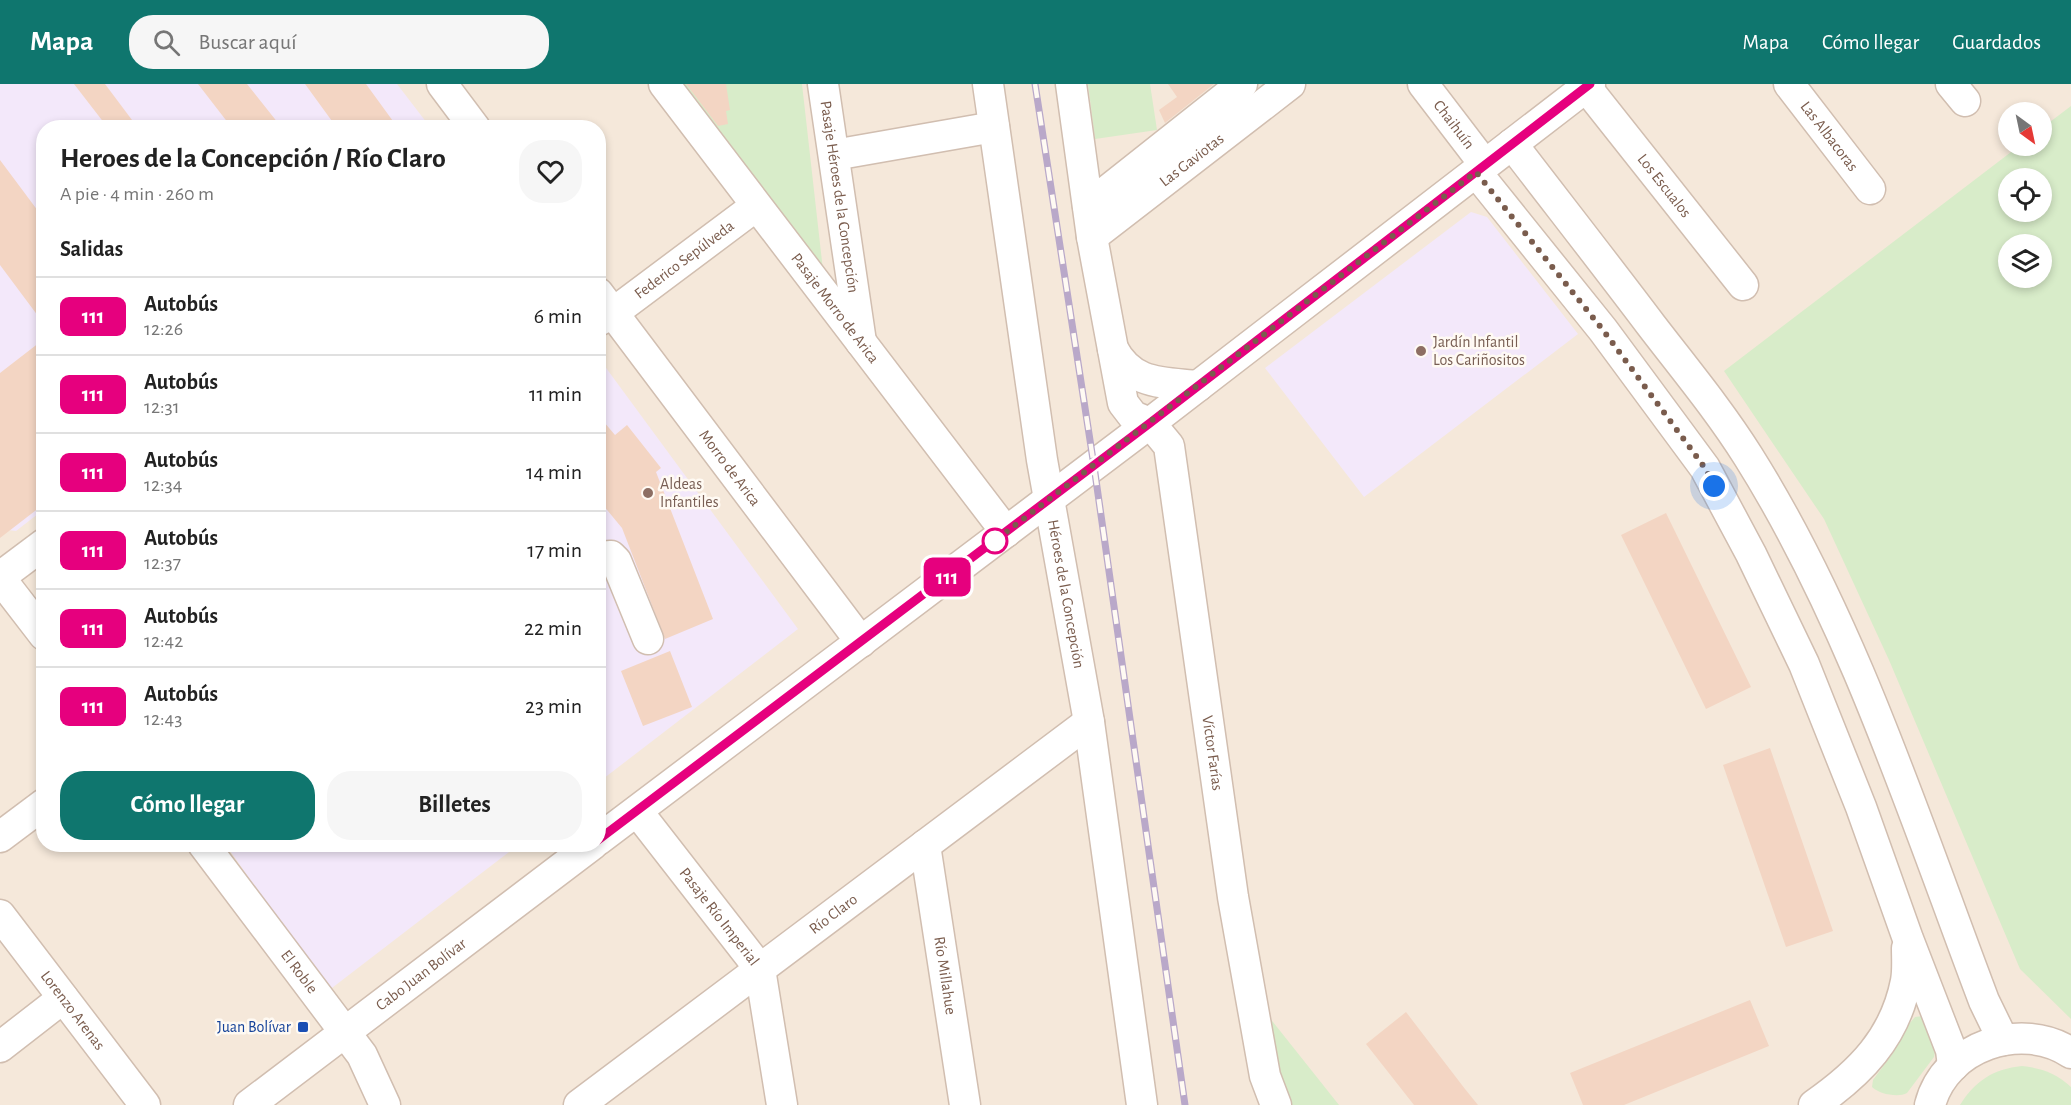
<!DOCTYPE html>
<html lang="es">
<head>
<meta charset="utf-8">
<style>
  :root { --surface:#fff; --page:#f6f6f6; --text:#222; --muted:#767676; --line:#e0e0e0; --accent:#0f766e }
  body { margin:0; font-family:"Alegreya Sans",sans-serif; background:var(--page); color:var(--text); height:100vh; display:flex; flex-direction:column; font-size:22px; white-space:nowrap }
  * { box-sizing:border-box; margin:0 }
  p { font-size:20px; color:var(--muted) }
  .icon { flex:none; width:33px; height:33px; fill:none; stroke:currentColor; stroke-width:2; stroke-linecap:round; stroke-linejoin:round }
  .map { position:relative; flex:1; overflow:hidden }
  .panel { position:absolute; left:36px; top:36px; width:570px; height:732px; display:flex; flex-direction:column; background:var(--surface); border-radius:24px; box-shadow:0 3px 9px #0003 }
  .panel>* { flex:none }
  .badge { padding:0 12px; border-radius:9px; font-size:21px; line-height:39px }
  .needle { width:39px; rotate:147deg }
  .buttons { position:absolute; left:1998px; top:18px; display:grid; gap:12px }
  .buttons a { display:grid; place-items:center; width:54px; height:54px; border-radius:50%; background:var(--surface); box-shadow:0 3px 9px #0003; font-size:30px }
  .you { position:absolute; width:30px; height:30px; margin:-15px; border:4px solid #fff; border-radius:50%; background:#1a73e8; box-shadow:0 0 0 9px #1a73e833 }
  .map>.badge { position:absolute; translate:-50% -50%; box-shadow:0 0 0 3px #fff }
  h2 { padding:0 24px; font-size:22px; line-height:54px }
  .round { display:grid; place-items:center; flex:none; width:63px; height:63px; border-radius:24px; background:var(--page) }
  .overview { display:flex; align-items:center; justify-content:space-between; height:102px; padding:0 24px }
  h1 { font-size:28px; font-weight:700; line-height:45px }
  .button { display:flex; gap:12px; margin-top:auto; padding:12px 24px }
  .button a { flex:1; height:69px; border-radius:24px; background:var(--accent); color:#fff; font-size:24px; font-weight:700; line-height:69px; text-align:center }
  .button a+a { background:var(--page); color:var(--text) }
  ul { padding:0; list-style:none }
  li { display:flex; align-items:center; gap:18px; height:78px; padding:0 24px; border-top:2px solid var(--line) }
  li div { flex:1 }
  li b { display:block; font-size:22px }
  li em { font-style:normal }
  li .badge { min-width:66px; font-weight:700; text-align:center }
  header { display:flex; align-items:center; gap:36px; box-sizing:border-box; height:84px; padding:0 30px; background:var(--accent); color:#fff }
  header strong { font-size:28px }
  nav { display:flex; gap:33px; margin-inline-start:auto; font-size:21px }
  .search { width:420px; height:54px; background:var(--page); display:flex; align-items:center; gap:15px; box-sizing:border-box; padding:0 21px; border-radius:24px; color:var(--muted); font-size:22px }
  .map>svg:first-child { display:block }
  .residential { fill:#f5e8da; fill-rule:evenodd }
  .education { fill:#f3e8fa }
  .green { fill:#d8ecc9; fill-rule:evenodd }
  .building { fill:#f3d5c3 }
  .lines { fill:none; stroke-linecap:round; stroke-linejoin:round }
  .minor-casing { stroke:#d1beb0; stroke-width:33 }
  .minor { stroke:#fff; stroke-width:30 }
  .rail-casing { stroke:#b9a8c9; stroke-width:7 }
  .rail { stroke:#fffaf3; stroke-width:4.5; stroke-dasharray:14; stroke-linecap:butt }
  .line-casing { stroke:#fff; stroke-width:14 }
  .line { stroke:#e6007e; stroke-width:9 }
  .walk { stroke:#7a5c4d; stroke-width:6; stroke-dasharray:0 10.8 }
  .education-dot { fill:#8d6e63; stroke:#fffaf3; stroke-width:2 }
  .stop-dot { fill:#fff; stroke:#e6007e; stroke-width:3 }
  .transit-dot { fill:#1a4fb4; stroke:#fffaf3; stroke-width:2 }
  .labels { text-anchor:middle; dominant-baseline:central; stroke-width:5; stroke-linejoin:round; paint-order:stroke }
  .street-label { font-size:16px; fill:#7a5c4d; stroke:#fffaf3 }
  .education-label { font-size:16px; fill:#785e54; stroke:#fffaf3; text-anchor:start }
  .transit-label { font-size:16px; fill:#164399; stroke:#fffaf3; text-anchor:end }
</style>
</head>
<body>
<header>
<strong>Mapa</strong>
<div class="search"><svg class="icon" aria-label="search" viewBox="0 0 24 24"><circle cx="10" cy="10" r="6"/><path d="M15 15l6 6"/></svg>Buscar aquí</div>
<nav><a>Mapa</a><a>Cómo llegar</a><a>Guardados</a></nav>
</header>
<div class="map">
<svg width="2071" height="1021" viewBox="0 0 2071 1021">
  <rect width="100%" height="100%" fill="#fdf6ec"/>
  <path class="residential" d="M 0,0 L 2071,0 L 2071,1021 L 0,1021 ZM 2008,28 L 2042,28 L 2042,62 L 2008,62 ZM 44,44 L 598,44 L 598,760 L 44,760 ZM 2008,94 L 2042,94 L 2042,128 L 2008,128 ZM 2008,160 L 2042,160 L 2042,194 L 2008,194 Z"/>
  <path class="education" d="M 0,0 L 397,0 L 430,43 L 44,44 L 43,426 L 16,447 L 0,445 Z
    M 1471,128 L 1487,133 L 1578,250 L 1364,413 L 1265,284 Z
    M 598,273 L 798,545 L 599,698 L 598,698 Z
    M 226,761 L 518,761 L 328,907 Z"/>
  <path class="green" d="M 671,0 L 802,0 L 824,195 Z
    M 1088,0 L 1150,0 L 1157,46 L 1095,55 Z
    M 2071,22 L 2071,935 L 2020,885 L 1889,576 L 1824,435 L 1724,287 L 2019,62 L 2042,62 L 2042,44 ZM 2008,94 L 2042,94 L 2042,128 L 2008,128 ZM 2042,160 L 2042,194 L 2008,194 L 2008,160 Z
    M 1923,932 L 1936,962 L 1934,973 L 1907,1009 C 1898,1014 1879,1010 1872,1003 L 1873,996 L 1893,969 L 1909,940 L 1915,933 Z
    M 1269,933 L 1339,1021 L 1286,1021 L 1281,1013 Z
    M 2022,982 C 2041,984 2056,989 2071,1003 L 2071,1021 L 1960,1021 C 1975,997 1993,985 2022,982 Z"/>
  <path class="building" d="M 74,0 L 105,0 L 138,44 L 108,44 Z
    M 198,0 L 247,0 L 282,44 L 232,44 Z
    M 305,0 L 366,0 L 398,44 L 337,44 Z
    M 686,0 L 726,0 L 730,26 L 726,27 L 728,40 L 718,42 Z
    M 1168,0 L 1214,0 L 1165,39 L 1159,26 L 1177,13 Z
    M 0,76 L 44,135 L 44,240 L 0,181 Z
    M 44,255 L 44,420 L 0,454 L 0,289 Z
    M 598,331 L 615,351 L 627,341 L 661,384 L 656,388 L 713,535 L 665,555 L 622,444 L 598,415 Z
    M 1666,429 L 1751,603 L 1706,625 L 1621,451 Z
    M 670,567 L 692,623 L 643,642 L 621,587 Z
    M 1770,664 L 1833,847 L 1786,863 L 1723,681 Z
    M 1750,916 L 1769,962 L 1624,1021 L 1583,1021 L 1570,989 Z
    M 1406,928 L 1465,1005 L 1478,1021 L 1414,1021 L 1366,960 Z"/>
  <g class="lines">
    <defs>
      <g id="minor">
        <path d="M 442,0 L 475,44"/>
        <path id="s1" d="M 664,0 L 1006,448"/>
        <path id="s2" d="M 823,0 L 861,258"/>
        <path id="s3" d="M 988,0 L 1042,376 L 1089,638 L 1142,1021"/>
        <path id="s4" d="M 1071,0 L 1092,153 L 1123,319 L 1133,332 L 1150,339 L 1169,362 L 1233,813 L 1265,992 L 1276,1021"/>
        <path id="s5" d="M 1423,0 L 1485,81"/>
        <path id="s6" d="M 1789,0 L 1870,105"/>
        <path d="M 1951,0 L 1965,17"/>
        <path id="s7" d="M 1586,3 L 1743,201"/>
        <path d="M 1512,60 C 1558,120 1605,180 1651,241 C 1684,284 1719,326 1748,372 C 1852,537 1915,735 1984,917 L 2003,956"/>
        <path d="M 834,71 L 994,43"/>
        <path d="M 1476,88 L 1603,246 L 1705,384 L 1751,470 L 1804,580 L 1861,723 L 1908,855 L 1951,966 L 1953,982"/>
        <path d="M 1088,122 L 1242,0"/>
        <path id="s8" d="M 1092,153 L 1290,0"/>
        <path id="s9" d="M 598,209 L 861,558"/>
        <path id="s10" d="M 598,237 L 613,229 L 756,122"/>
        <path d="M 1113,265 C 1132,301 1162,298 1198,302"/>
        <path d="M 598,473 L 611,472 L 616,477 L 648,555"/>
        <path d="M 0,493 L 44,460"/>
        <path d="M 0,494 L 44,551"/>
        <path id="s11" d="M 637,727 L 760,885 L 782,1021"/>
        <path d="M 0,753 L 44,720"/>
        <path d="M 598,756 L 1150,339 L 1590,0"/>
        <path id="s12" d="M 203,760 L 362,971 L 385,1021"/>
        <path id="s13" d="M 925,761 L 965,1021"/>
        <path id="s14" d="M 0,831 L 145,1021"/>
        <path d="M 0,963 L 63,914"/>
        <path id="s15" d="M 249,1021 L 593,760"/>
        <path id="s16" d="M 579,1021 L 1089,638"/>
        <path d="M 1814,1021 C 1860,989 1895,954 1906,897 C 1908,886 1907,875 1907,864"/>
        <path d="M 1930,1021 C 1945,962 2022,936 2071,969"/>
      </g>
    </defs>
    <use href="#minor" class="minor-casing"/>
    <use href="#minor" class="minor"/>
    <defs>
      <path id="rail" d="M 1035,0 L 1094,382 L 1185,1021"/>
    </defs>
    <use href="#rail" class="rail-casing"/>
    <use href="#rail" class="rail"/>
  </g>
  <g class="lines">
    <defs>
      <path id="line" d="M 598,756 L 1150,339 L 1590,0"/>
    </defs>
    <use href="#line" class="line-casing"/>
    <use href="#line" class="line"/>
    <path class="walk" d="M 995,457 L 988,462 L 1476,88 L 1603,246 L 1705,384 L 1714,402"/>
  </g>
  <g class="education-dot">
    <circle cx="1421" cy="267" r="6"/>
    <circle cx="648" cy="409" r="6"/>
  </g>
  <circle class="stop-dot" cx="995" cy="457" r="12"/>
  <rect class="transit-dot" x="297" y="937" width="12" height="12" rx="3"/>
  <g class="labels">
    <g class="street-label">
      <text stroke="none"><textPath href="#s5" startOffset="51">Chaihuín</textPath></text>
      <text stroke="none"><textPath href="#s6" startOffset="66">Las Albacoras</textPath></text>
      <text stroke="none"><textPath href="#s8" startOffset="126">Las Gaviotas</textPath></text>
      <text stroke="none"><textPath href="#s7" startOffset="126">Los Escualos</textPath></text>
      <text stroke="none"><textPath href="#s2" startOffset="114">Pasaje Héroes de la Concepción</textPath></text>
      <text stroke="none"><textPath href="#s10" startOffset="106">Federico Sepúlveda</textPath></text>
      <text stroke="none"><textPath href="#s1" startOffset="282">Pasaje Morro de Arica</textPath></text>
      <text stroke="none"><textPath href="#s9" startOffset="219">Morro de Arica</textPath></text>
      <text stroke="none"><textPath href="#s3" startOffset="516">Héroes de la Concepción</textPath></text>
      <text stroke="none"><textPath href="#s4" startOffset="698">Víctor Farías</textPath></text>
      <text stroke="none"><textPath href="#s16" startOffset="318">Río Claro</textPath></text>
      <text stroke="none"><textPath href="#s11" startOffset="134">Pasaje Río Imperial</textPath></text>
      <text stroke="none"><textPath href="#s12" startOffset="160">El Roble</textPath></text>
      <text stroke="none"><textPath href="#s15" startOffset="216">Cabo Juan Bolívar</textPath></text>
      <text stroke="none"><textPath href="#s13" startOffset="132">Río Millahue</textPath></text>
      <text stroke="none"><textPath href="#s14" startOffset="120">Lorenzo Arenas</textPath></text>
    </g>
    <g class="education-label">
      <text x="1433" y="258">Jardín Infantil<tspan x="1433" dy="18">Los Cariñositos</tspan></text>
      <text x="660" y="400">Aldeas<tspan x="660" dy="18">Infantiles</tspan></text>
    </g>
    <g class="transit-label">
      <text x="291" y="943">Juan Bolívar</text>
    </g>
  </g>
</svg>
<div class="buttons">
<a><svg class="needle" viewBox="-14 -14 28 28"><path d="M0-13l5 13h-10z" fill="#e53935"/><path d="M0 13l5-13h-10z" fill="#767676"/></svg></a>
<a><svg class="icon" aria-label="locate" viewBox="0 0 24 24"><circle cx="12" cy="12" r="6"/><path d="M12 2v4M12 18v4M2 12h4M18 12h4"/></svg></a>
<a><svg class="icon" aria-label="layers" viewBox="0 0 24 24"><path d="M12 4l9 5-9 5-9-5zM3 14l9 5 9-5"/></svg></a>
</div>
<div class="you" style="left:1714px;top:402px"></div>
<b class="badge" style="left:947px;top:493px;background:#e6007e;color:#fff">111</b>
<section class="panel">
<div class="overview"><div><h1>Heroes de la Concepción / Río Claro</h1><p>A pie · 4 min · 260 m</p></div><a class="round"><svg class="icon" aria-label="heart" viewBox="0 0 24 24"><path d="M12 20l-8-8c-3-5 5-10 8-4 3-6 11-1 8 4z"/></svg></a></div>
<h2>Salidas</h2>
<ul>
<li><span class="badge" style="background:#e6007e;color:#fff">111</span><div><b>Autobús</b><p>12:26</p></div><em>6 min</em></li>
<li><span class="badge" style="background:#e6007e;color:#fff">111</span><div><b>Autobús</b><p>12:31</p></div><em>11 min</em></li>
<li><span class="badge" style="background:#e6007e;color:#fff">111</span><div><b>Autobús</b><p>12:34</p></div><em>14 min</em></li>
<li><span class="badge" style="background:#e6007e;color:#fff">111</span><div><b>Autobús</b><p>12:37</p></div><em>17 min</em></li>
<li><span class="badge" style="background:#e6007e;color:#fff">111</span><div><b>Autobús</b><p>12:42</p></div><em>22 min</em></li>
<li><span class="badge" style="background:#e6007e;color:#fff">111</span><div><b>Autobús</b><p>12:43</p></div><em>23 min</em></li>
</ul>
<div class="button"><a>Cómo llegar</a><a>Billetes</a></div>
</section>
</div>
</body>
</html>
